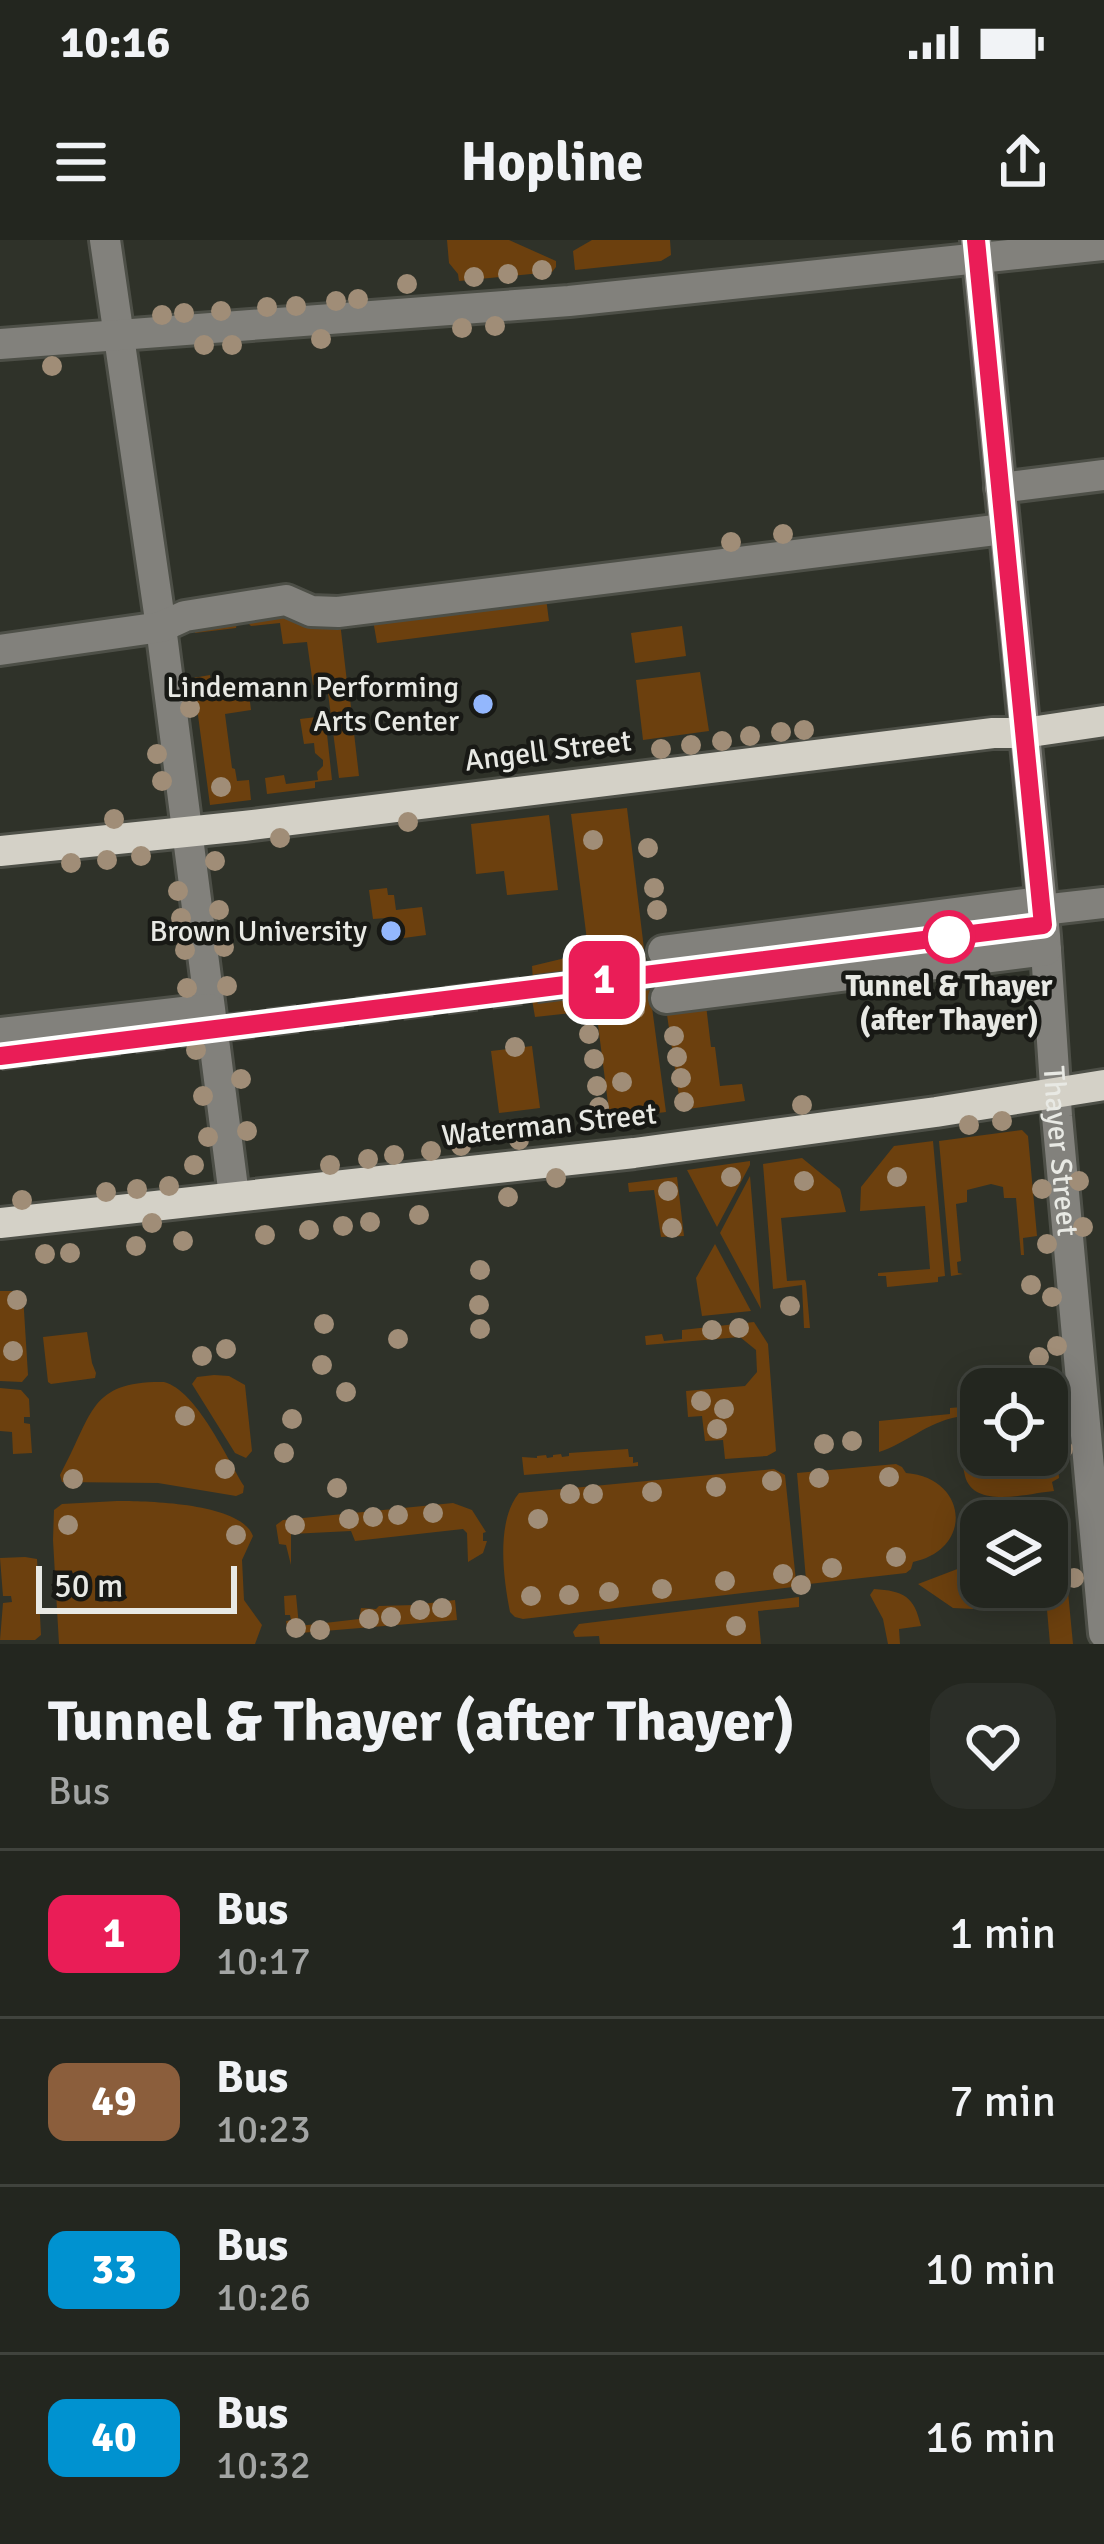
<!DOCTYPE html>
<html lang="en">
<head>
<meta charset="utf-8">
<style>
  :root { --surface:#23261f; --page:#2b2e28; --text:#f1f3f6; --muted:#a3a5a4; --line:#40433d }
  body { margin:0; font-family:Signika,sans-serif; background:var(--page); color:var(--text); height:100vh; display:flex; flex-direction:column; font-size:45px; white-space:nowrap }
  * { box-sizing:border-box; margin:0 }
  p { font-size:39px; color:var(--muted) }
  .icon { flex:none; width:66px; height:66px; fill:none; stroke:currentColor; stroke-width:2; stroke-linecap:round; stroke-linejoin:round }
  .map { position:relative; height:1404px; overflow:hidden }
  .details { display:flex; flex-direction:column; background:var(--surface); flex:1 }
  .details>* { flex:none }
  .badge { padding:0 24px; border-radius:18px; font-size:42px; line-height:78px }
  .fabs { position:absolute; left:960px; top:1128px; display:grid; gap:24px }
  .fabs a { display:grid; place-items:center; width:108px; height:108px; border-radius:24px; background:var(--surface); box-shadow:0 6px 30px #0003,0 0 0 3px var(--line); font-size:60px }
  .scale { position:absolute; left:36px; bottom:30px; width:201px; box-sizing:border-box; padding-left:12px; border:6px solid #e8e9e4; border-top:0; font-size:33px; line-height:42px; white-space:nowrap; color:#e8e9e4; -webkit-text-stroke:9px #181915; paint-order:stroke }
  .map>.badge { position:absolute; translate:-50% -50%; box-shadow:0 0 0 6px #fff }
  .round { display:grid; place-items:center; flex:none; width:126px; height:126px; border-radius:36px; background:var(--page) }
  .headline { display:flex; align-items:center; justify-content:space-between; height:204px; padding:0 48px }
  h1 { font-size:57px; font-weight:800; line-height:90px }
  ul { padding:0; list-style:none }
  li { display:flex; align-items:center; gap:36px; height:168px; padding:0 48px; border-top:3px solid var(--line) }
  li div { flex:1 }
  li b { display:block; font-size:45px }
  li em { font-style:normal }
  li .badge { min-width:132px; font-weight:700; text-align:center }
  .status { display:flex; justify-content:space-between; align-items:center; height:84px; padding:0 60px; background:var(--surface); direction:ltr }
  .status svg { height:33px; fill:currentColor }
  header { display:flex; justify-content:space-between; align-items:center; height:156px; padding:0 48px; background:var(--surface); font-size:54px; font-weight:800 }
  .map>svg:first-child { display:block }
  .green { fill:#6c400e }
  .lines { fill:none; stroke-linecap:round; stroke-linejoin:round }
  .minor-tunnel { stroke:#4b4d45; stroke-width:30; stroke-dasharray:30 15; stroke-linecap:butt }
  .minor-casing { stroke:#4d4f47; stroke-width:36 }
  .major-casing { stroke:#4d4f47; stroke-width:36 }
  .minor { stroke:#82817c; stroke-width:30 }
  .major { stroke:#d4d1c7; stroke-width:30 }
  .tree { fill:#a08d77 }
  .line-casing { stroke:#fff; stroke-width:27 }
  .line { stroke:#ea1d57; stroke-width:18 }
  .poi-dot { fill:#93b7fd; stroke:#181915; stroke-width:4.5 }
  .stop-dot { fill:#fff; stroke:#ea1d57; stroke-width:6 }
  .labels { text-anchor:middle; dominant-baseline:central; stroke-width:9; stroke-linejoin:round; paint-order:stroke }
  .poi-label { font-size:30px; fill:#e8e9e4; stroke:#181915; text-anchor:end }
  .street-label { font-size:30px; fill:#e8e9e4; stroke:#181915 }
  .stop-label { font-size:30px; font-weight:bold; fill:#e8e9e4; stroke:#181915 }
</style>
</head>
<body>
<div class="status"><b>10:16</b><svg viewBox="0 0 49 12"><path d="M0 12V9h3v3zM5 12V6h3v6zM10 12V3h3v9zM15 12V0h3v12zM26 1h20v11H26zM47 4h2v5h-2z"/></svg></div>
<header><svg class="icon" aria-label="menu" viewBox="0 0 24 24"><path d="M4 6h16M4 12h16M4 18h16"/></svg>Hopline<svg class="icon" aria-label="share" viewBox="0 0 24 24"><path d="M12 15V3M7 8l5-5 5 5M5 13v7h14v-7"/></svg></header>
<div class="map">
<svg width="1104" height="1404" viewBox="0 0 1104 1404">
  <rect width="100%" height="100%" fill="#2f3229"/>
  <path class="green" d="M 447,0 L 509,0 L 556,21 L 556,27 L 552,32 L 459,41 L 458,34 L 449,23 Z
    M 592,0 L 670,0 L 671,15 L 661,21 L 575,30 L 573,11 Z
    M 546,358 L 549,381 L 377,403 L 373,380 Z
    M 281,376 L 340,382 L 347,442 L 313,445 L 307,402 L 283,404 L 280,383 L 251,386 L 246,381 L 237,383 L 236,388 L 195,393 L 194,385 Z
    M 682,386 L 686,416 L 635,423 L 631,393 Z
    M 700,432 L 709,491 L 643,500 L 636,440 Z
    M 210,435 L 213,458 L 249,454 L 251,470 L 225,474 L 232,528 L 235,529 L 237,541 L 249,540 L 251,560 L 210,565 L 193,438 Z
    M 349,450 L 359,536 L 339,538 L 328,453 Z
    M 325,476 L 332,540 L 315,542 L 315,548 L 267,554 L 265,538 L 284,535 L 286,544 L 318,540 L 317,532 L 323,526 L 323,520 L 315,513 L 314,503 L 304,504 L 300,479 Z
    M 627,568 L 644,709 L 589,716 L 571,574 Z
    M 549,575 L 558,650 L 507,655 L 504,631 L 476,634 L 471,584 Z
    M 387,648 L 388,655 L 394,655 L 396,670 L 422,667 L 426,695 L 389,700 L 386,678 L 373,679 L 369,650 Z
    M 582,714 L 572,773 L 535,777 L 530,748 L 533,740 L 532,726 Z
    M 645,715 L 666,872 L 610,879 L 590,722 Z
    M 706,765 L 711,807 L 715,807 L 720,846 L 742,844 L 745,861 L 681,870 L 666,768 Z
    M 532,806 L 540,868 L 499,873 L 491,811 Z
    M 1022,890 L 1028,896 L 1037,996 L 1023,998 L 1024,1015 L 1021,1015 L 1016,958 L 1004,958 L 1003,947 L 991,944 L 967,950 L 967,962 L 956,964 L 961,1021 L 957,1022 L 958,1033 L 963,1034 L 951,1036 L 939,901 Z
    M 933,901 L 945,1036 L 938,1037 L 938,1042 L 887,1047 L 886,1036 L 878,1036 L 878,1033 L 930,1029 L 925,966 L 860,971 L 861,947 L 894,906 Z
    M 802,918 L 840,949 L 846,972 L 781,978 L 787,1041 L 805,1040 L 806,1043 L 810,1088 L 804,1088 L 802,1045 L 773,1049 L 763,924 Z
    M 750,921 L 750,925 L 717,987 L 687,930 Z
    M 750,936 L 761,1069 L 720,993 Z
    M 677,937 L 684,996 L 661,997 L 654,950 L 629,952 L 628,943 Z
    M 715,1004 L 751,1071 L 702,1076 L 696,1038 Z
    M 0,1051 L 18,1051 L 23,1055 L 28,1135 L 22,1142 L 0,1141 Z
    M 754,1082 L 768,1104 L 776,1211 L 767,1216 L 725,1219 L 723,1200 L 705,1201 L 702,1176 L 688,1177 L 686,1151 L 745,1146 L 757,1132 L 756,1110 L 740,1097 L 646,1105 L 645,1096 L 662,1094 L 664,1101 L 682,1099 L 682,1090 Z
    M 87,1092 L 92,1123 L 96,1133 L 95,1138 L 51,1144 L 48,1142 L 43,1097 Z
    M 214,1135 L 229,1136 L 245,1145 L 252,1211 L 246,1218 L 235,1213 L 192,1144 L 197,1137 Z
    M 164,1142 C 197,1151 226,1217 244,1246 L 243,1253 L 236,1256 L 158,1243 L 62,1242 L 60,1235 L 63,1229 C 93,1173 90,1141 164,1142 Z
    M 1033,1144 L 1050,1145 L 1059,1238 L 1052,1242 L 1054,1251 C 1029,1253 974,1270 965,1236 C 960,1217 963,1196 957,1177 C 926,1183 907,1203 879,1212 L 879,1181 L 950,1174 L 950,1168 L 975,1166 L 982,1235 L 1039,1230 L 1039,1215 L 1047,1215 L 1047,1149 L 1033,1149 Z
    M 0,1148 L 21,1150 L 29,1159 L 30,1177 L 24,1177 L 24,1183 L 30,1184 L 32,1213 L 13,1214 L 12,1192 L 0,1191 Z
    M 628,1209 L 629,1217 L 633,1217 L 633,1223 L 638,1222 L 638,1226 L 524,1235 L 522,1217 L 537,1218 L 537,1216 L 546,1215 L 547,1218 L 553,1217 L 553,1215 L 561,1214 L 562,1217 L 569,1216 L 569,1213 Z
    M 896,1224 L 902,1227 L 906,1233 C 968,1238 974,1309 913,1322 L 911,1329 L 906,1333 L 809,1344 L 806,1340 L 797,1233 Z
    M 774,1229 L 785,1235 L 796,1341 L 793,1347 L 523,1379 L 515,1377 L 510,1372 C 503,1337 496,1281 519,1253 Z
    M 117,1261 C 149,1261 241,1263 253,1296 L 242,1320 L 244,1360 L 262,1385 L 255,1404 L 59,1404 L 53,1300 L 54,1270 L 62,1264 Z
    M 453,1263 L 472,1270 L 486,1292 L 483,1293 L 483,1301 L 487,1301 L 483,1313 L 468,1322 L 467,1293 L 463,1289 L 355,1301 L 351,1291 L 291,1294 L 291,1325 L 286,1305 L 279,1304 L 276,1285 L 283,1280 Z
    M 1048,1266 L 1049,1272 L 1060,1280 L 1061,1286 L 1053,1289 L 1062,1289 L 1073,1404 L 1050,1404 L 1045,1347 L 1047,1347 L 1047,1281 L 981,1281 L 981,1313 L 978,1313 C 977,1304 974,1291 978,1282 C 986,1266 1032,1267 1048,1266 Z
    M 25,1317 L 37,1319 L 41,1395 L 35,1400 L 0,1400 L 3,1363 L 12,1362 L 11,1356 L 3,1356 L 0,1318 Z
    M 960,1328 L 971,1329 L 973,1347 L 969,1348 L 970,1353 L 974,1353 L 973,1369 L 953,1368 L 918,1344 Z
    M 874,1349 C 904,1351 914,1356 921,1386 L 899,1389 L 900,1404 L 888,1404 L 883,1379 L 870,1355 Z
    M 296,1355 L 299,1386 L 359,1379 L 361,1368 L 376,1369 L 379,1366 L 414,1365 L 455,1360 L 457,1380 L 288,1394 L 286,1381 L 291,1380 L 290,1375 L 285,1375 L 284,1356 Z
    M 799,1357 L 799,1367 L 758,1371 L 761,1404 L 600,1404 L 599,1396 L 575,1397 L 573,1392 L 579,1384 Z"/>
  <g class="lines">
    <path class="minor-tunnel" d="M 0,816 L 673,732"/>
    <defs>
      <g id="minor">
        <path d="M 105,0 L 161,387 L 234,956"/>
        <path id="s1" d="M 976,0 L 1045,696 L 1057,876 L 1104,1393"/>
        <path d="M 0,104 L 569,61 L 1104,5"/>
        <path d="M 1000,248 L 1104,235"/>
        <path d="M 0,410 L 161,387 L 185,376 L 286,360 L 311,371 L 338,372 L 1003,289"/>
        <path d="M 1042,670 L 1104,663"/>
        <path d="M 663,711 L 1041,662"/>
        <path d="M 673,732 L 1044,685"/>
        <path d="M 666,758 L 1046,710"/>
        <path d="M 0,793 L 209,769"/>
      </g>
      <path id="major" d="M 0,611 L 244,586 L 993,493 L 1024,493 L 1104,481
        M 0,983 L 634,913 L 936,872 L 1104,845"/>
    </defs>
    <use href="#minor" class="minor-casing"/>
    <use href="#major" class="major-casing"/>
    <use href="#minor" class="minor"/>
    <use href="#major" class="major"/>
  </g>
  <g class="tree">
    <circle cx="542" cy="30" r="10"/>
    <circle cx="508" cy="34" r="10"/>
    <circle cx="474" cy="37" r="10"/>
    <circle cx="407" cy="44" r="10"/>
    <circle cx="358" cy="59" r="10"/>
    <circle cx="336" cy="61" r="10"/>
    <circle cx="296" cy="66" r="10"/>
    <circle cx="267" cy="67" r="10"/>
    <circle cx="221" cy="71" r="10"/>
    <circle cx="184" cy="73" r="10"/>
    <circle cx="162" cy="75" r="10"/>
    <circle cx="495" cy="86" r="10"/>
    <circle cx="462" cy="88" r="10"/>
    <circle cx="321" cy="99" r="10"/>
    <circle cx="204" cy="105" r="10"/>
    <circle cx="232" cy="105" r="10"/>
    <circle cx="52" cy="126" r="10"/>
    <circle cx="783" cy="294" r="10"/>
    <circle cx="731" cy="302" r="10"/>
    <circle cx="190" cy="468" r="10"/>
    <circle cx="804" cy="490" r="10"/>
    <circle cx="781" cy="492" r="10"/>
    <circle cx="750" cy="496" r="10"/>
    <circle cx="722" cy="501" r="10"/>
    <circle cx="691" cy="505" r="10"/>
    <circle cx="661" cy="509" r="10"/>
    <circle cx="157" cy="514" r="10"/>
    <circle cx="162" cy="541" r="10"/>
    <circle cx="221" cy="547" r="10"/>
    <circle cx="114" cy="579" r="10"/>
    <circle cx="408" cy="582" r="10"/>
    <circle cx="280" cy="598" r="10"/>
    <circle cx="593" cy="600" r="10"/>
    <circle cx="648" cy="608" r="10"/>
    <circle cx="141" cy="616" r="10"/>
    <circle cx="107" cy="620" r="10"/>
    <circle cx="215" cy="621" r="10"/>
    <circle cx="71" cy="623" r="10"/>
    <circle cx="654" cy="648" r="10"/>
    <circle cx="178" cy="651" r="10"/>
    <circle cx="219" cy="670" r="10"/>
    <circle cx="657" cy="670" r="10"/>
    <circle cx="181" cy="678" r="10"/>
    <circle cx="224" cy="707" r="10"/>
    <circle cx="185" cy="710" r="10"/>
    <circle cx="227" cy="746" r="10"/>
    <circle cx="187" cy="748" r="10"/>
    <circle cx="635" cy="769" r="10"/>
    <circle cx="589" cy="794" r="10"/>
    <circle cx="674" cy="796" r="10"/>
    <circle cx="515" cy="807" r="10"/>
    <circle cx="196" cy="810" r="10"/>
    <circle cx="677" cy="817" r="10"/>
    <circle cx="594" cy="819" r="10"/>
    <circle cx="681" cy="838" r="10"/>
    <circle cx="241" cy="839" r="10"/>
    <circle cx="622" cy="842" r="10"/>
    <circle cx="597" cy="846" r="10"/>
    <circle cx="203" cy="856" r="10"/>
    <circle cx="684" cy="862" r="10"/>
    <circle cx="802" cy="865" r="10"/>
    <circle cx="599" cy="867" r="10"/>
    <circle cx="1002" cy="881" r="10"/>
    <circle cx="969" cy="885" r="10"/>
    <circle cx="247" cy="891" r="10"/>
    <circle cx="208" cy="897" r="10"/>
    <circle cx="519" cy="900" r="10"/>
    <circle cx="461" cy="906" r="10"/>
    <circle cx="431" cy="911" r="10"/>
    <circle cx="394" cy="915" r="10"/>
    <circle cx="368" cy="919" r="10"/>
    <circle cx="194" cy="925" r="10"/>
    <circle cx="330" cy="925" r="10"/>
    <circle cx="731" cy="937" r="10"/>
    <circle cx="897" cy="937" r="10"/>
    <circle cx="556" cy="938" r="10"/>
    <circle cx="804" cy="941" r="10"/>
    <circle cx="1079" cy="941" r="10"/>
    <circle cx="169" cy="946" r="10"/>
    <circle cx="137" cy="949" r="10"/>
    <circle cx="1042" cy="949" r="10"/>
    <circle cx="668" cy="951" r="10"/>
    <circle cx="106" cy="952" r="10"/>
    <circle cx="508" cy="957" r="10"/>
    <circle cx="22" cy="960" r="10"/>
    <circle cx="419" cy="975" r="10"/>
    <circle cx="370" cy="982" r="10"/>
    <circle cx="152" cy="983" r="10"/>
    <circle cx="343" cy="986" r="10"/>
    <circle cx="1083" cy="987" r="10"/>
    <circle cx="672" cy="988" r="10"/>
    <circle cx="309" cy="990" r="10"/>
    <circle cx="265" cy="995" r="10"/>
    <circle cx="183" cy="1001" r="10"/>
    <circle cx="1047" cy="1004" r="10"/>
    <circle cx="136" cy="1006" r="10"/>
    <circle cx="70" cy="1013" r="10"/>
    <circle cx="45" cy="1014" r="10"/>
    <circle cx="480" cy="1030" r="10"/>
    <circle cx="1031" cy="1045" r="10"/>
    <circle cx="1052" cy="1057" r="10"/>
    <circle cx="17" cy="1060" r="10"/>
    <circle cx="479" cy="1065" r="10"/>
    <circle cx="790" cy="1066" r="10"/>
    <circle cx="324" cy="1084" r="10"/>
    <circle cx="739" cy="1088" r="10"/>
    <circle cx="480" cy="1089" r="10"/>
    <circle cx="712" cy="1090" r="10"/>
    <circle cx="398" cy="1099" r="10"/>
    <circle cx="1057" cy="1106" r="10"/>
    <circle cx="226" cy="1109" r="10"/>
    <circle cx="13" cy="1111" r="10"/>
    <circle cx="202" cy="1116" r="10"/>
    <circle cx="1039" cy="1117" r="10"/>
    <circle cx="322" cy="1125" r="10"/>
    <circle cx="346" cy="1152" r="10"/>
    <circle cx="1060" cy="1155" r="10"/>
    <circle cx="701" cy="1161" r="10"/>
    <circle cx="724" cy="1169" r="10"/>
    <circle cx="185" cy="1176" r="10"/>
    <circle cx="292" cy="1179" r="10"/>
    <circle cx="717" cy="1189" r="10"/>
    <circle cx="852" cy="1201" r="10"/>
    <circle cx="824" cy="1204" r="10"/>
    <circle cx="1063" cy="1209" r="10"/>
    <circle cx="284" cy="1213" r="10"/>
    <circle cx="225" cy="1229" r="10"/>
    <circle cx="889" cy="1237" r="10"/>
    <circle cx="819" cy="1238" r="10"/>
    <circle cx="73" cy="1239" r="10"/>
    <circle cx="772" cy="1241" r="10"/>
    <circle cx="716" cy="1247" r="10"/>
    <circle cx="337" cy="1248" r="10"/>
    <circle cx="652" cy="1252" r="10"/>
    <circle cx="570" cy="1254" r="10"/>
    <circle cx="593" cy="1254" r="10"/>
    <circle cx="433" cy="1273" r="10"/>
    <circle cx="398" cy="1275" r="10"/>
    <circle cx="373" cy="1277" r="10"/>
    <circle cx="349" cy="1279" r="10"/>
    <circle cx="538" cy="1279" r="10"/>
    <circle cx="68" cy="1285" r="10"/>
    <circle cx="295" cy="1285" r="10"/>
    <circle cx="236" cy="1295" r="10"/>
    <circle cx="896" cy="1317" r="10"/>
    <circle cx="832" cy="1328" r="10"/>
    <circle cx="783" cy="1334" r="10"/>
    <circle cx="1074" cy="1338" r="10"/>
    <circle cx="725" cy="1341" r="10"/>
    <circle cx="801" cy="1345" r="10"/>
    <circle cx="662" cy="1349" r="10"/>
    <circle cx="609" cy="1352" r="10"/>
    <circle cx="569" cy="1355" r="10"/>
    <circle cx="531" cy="1356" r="10"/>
    <circle cx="442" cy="1368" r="10"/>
    <circle cx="420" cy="1370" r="10"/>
    <circle cx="391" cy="1377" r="10"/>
    <circle cx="369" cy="1379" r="10"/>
    <circle cx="736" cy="1386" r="10"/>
    <circle cx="296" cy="1388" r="10"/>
    <circle cx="320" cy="1390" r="10"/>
  </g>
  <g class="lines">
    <defs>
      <path id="line" d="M 0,816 L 1043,685 L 976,0"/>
    </defs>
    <use href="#line" class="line-casing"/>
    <use href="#line" class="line"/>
  </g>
  <g class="poi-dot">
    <circle cx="483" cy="464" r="12"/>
    <circle cx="391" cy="691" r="12"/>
  </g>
  <circle class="stop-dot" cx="949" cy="697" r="24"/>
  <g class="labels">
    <g class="poi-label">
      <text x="459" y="447">Lindemann Performing<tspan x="459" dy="34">Arts Center</tspan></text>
      <text x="367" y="691">Brown University</text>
    </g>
    <g class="street-label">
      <text transform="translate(548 511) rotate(-7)">Angell Street</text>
      <text transform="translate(549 885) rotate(-6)">Waterman Street</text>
      <text stroke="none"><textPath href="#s1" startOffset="915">Thayer Street</textPath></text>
    </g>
    <g class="stop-label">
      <text x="949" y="746">Tunnel &amp; Thayer<tspan x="949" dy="34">(after Thayer)</tspan></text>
    </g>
  </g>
</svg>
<div class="fabs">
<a><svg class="icon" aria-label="locate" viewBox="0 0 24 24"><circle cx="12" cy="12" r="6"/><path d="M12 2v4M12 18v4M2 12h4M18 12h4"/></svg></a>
<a><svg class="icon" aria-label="layers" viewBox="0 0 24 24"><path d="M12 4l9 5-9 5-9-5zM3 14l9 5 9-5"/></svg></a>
</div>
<div class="scale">50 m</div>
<b class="badge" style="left:604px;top:740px;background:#ea1d57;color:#fff">1</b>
</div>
<section class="details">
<div class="headline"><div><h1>Tunnel &amp; Thayer (after Thayer)</h1><p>Bus</p></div><a class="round"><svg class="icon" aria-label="heart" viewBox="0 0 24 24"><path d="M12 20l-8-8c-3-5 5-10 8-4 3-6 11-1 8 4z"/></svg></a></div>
<ul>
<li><span class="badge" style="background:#ea1d57;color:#fff">1</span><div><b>Bus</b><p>10:17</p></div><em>1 min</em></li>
<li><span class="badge" style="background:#8b5e3c;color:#fff">49</span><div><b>Bus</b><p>10:23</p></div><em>7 min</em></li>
<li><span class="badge" style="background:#0092d0;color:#fff">33</span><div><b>Bus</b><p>10:26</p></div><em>10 min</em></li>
<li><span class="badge" style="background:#0092d0;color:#fff">40</span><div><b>Bus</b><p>10:32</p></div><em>16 min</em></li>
</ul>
</section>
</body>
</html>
